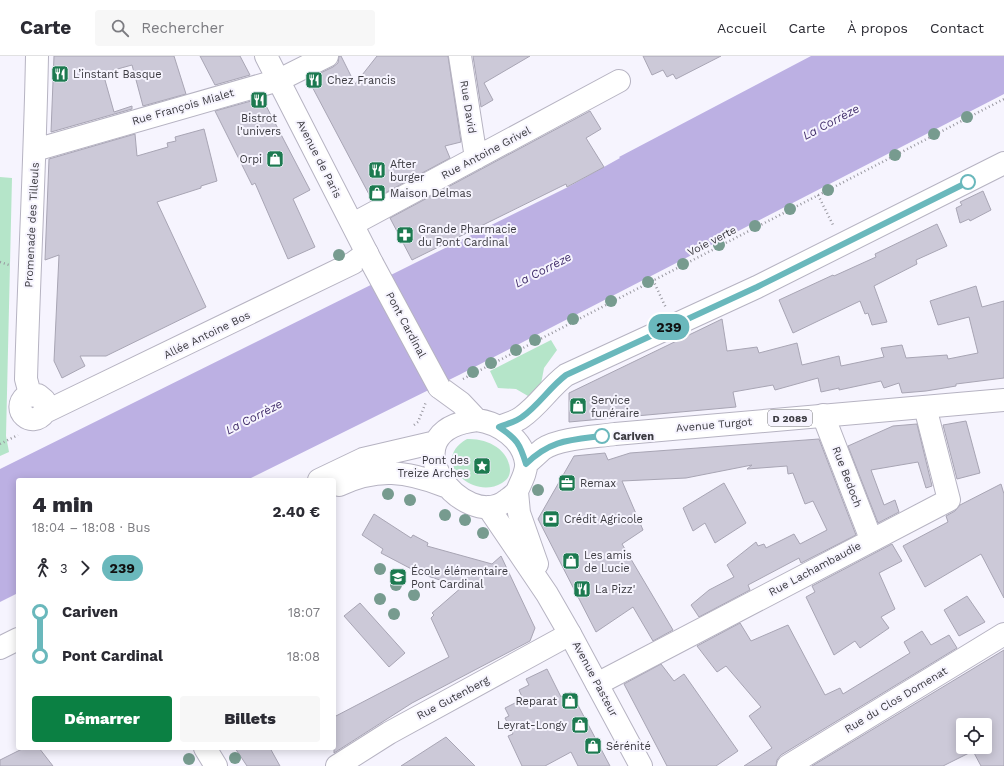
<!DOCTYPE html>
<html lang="fr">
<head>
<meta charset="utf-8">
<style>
  :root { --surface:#fff; --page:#f7f7f7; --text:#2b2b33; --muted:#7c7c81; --line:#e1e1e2; --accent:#0b8043 }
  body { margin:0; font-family:"Work Sans",sans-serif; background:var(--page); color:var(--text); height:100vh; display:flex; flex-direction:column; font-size:15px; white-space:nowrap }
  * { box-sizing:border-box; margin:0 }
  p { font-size:13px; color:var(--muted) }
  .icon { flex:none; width:22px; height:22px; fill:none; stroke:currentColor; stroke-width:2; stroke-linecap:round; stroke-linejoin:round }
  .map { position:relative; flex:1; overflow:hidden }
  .drawer { position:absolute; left:16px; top:422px; width:320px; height:272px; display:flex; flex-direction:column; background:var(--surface); border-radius:4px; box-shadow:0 2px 10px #0003 }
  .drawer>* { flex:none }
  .badge { padding:0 8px; border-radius:13px; font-size:14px; line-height:26px }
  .tools { position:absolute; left:956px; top:662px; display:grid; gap:8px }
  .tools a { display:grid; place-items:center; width:36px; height:36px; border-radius:4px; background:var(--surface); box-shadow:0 2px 10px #0003; font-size:20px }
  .map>.badge { position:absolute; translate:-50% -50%; box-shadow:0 0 0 2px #fff }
  .legs { display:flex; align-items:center; gap:6px; height:44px; padding:0 16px; font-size:13px }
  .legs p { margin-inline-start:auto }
  .head { display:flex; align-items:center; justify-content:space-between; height:68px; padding:0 16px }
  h1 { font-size:22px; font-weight:800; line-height:30px }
  .primary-button { display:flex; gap:8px; margin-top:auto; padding:8px 16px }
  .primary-button a { flex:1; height:46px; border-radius:4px; background:var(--accent); color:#fff; font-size:16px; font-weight:800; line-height:46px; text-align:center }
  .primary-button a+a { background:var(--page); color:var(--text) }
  ul { padding:0 16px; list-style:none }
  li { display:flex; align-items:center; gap:14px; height:44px; font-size:15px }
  li i { display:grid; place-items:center; width:6px; height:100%; margin:0 5px; background:currentColor }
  li i::after { content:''; width:10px; height:10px; margin:-5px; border:3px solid; border-radius:50%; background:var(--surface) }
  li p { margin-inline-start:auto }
  li:first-child i { background:linear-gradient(#0000 50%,currentColor 0) }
  li:last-child i { background:linear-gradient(currentColor 50%,#0000 0) }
  header { display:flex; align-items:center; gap:24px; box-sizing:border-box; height:56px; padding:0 20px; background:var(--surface); border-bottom:1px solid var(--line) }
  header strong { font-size:19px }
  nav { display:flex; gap:22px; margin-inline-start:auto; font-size:14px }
  .search { width:280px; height:36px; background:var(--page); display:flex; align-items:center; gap:10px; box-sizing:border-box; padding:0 14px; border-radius:4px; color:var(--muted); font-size:15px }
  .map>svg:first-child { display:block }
  .green { fill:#b5e5c9 }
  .water { fill:#bcb0e3 }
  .building { fill:#ccc9d8; stroke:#a8a5b4; fill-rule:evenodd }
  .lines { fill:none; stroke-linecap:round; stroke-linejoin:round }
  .minor-casing { stroke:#b6b3c2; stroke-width:24 }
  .major-casing { stroke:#b6b3c2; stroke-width:24 }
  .path { stroke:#98979f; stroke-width:2.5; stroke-dasharray:1 3; stroke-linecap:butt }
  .minor { stroke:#fff; stroke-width:22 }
  .major { stroke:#fff; stroke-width:22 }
  .major-bridge-casing { stroke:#b6b3c2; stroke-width:24; stroke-linecap:butt }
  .major-bridge { stroke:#fff; stroke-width:22 }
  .tree { fill:#779b8f }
  .line-1-casing { stroke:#fff; stroke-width:9 }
  .line-1 { stroke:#6ab8bc; stroke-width:6 }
  .stop-1-dot { fill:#fff; stroke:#6ab8bc; stroke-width:2 }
  .labels { text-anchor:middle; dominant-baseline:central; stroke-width:4; stroke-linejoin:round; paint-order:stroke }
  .shield { fill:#f6f4fe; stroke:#737279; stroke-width:1 }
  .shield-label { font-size:10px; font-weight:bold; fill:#3b3a40 }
  .poi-label { font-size:11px; fill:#3b3a40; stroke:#f6f4fe; text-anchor:start }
  .street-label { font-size:11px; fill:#3b3a40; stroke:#f6f4fe }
  .stop-label { font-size:11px; font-weight:bold; fill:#3b3a40; stroke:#f6f4fe; text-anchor:start }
  .water-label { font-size:12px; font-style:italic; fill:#432f6c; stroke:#f6f4fe }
</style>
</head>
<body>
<header>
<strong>Carte</strong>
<div class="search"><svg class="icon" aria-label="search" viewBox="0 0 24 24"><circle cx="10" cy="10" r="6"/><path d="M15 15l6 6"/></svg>Rechercher</div>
<nav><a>Accueil</a><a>Carte</a><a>À propos</a><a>Contact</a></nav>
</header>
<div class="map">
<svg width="1004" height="710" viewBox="0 0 1004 710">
  <rect width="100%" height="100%" fill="#f6f4fe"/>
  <path class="green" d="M 0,121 L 12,122 L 6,380 L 9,396 L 0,400 Z
    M 551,284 L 557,294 L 544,312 L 541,328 L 528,340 L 516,333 L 498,332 L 490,315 Z
    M 467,383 C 487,382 509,393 510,414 C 510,420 507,424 502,427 C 472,445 429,404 467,383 Z"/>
  <path class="water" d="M 811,0 L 1004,0 L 1004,38 L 459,319 L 247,424 L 18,424 L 18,537 L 0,546 L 0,413 L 568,131 L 620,102 L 619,101 Z"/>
  <path class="building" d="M 54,0 L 174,0 L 186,38 L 143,50 L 132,9 L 103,17 L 114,56 L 132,50 L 132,53 L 51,76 Z
    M 200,0 L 240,0 L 250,19 L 215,29 Z
    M 339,0 L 341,0 L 355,28 L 377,0 L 448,0 L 461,86 L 445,90 L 450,102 L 372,144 L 308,23 L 333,11 L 338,7 Z
    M 473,0 L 530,0 L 484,27 L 493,44 L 481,51 Z
    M 643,0 L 721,0 L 676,23 L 673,18 L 667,21 L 663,14 L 652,19 Z
    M 262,42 L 310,134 L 293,143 L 315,191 L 288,203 L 255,127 L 252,129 L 215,55 Z
    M 590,55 L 601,73 L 586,82 L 604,111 L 567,131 L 566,128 L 412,204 L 390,162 Z
    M 204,73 L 217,125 L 201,130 L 201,132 L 157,146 L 206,251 L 106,300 L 80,300 L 85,310 L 62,322 L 54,305 L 59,199 L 45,204 L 49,103 L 135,78 L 137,100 L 168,91 L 167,87 L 176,85 L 175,81 Z
    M 983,135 L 991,154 L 970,165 L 969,163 L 960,167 L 956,152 L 962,149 L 960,146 Z
    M 937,168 L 947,190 L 916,204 L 917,208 L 874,230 L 887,266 L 872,269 L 868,257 L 865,258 L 860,245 L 793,277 L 779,244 L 833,219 L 834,220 L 876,201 L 875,198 Z
    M 976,230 L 982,251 L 1004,245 L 1004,322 L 956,328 L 956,330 L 926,335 L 902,337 L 899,327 L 884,332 L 881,325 L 839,334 L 839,332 L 821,336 L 818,322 L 775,334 L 773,329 L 733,336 L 736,351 L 569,366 L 569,337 L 722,263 L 727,295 L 757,291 L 759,297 L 797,287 L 802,309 L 839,300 L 841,310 L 884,301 L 881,292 L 902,289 L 906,302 L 947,299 L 948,303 L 978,297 L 969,261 L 938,269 L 930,245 Z
    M 966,365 L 980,417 L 957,423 L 943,369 Z
    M 917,368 L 932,430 L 926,432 L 918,406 L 871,414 L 884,449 L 895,444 L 899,456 L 878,467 L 848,390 L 893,370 Z
    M 819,383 L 856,479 L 801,507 L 799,502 L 748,529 L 750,534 L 699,561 L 691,549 L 709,534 L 734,521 L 727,509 L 756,486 L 758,490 L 764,488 L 766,492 L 794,478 L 800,488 L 827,474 L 813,445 L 805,448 L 793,417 L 788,418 L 787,410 L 747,413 L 752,409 L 686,422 L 622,425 L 643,474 L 622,488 L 673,574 L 653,585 L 633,551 L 596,576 L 538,463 L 574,400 L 605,397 L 608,404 L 630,397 Z
    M 724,427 L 746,467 L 715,487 L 705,467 L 693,475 L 683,452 Z
    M 1001,428 L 1004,438 L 1004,542 L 981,498 L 925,531 L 903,490 L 948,466 L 946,460 L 955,455 L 960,449 Z
    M 374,458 L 411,482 L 413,479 L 428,487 L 427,490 L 492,508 L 501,500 L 535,572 L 530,585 L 412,647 L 334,697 L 334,661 L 449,601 L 431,562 L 434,559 L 432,557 L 462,531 L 421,518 L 381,497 L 383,493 L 362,479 Z
    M 892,488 L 902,505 L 879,517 L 895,553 L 881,561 L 889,572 L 860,592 L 855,585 L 834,599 L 806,541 L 815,536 L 812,530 Z
    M 967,540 L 985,566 L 959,580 L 944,554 Z
    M 360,547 L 405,597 L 389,611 L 344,560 Z
    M 740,567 L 751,585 L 788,569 L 825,639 L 840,632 L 843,638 L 910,597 L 904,586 L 922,575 L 931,589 L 949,579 L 957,592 L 781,699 L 777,704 L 776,710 L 744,710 L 772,692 L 749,660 L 761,651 L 726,610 L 717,616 L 697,590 Z
    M 1004,594 L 1004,710 L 981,710 L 973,695 L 943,710 L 812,710 ZM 963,669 L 985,669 L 985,691 L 963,691 Z
    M 661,608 L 674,625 L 684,618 L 738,695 L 716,710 L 667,710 L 624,628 Z
    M 547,613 L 561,641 L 571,636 L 610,710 L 578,710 L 571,696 L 545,710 L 522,710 L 508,680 L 513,678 L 505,662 L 509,660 L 505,652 L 523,643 L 519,634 L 529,629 L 526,623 Z
    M 446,681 L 475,710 L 401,710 Z
    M 24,692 L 39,692 L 53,710 L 0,710 L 0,704 Z
    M 235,692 L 270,692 L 280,710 L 247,710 Z"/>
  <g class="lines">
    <defs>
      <path id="minor" d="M 460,0 L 476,102
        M 35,94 L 279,24 L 327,0
        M 353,168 L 619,25
        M 30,338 L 26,323 C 29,215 35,108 37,0
        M 45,356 L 44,344 L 38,339 L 26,340 C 10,354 32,374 45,356 L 353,207 L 367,197
        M 823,359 L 871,483
        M 597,628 L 949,444 L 925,351
        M 205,692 L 216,710
        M 337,710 L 389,677 L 570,578
        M 788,710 L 1004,578"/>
      <path id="major" d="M 266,0 L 372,207
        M 439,331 L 461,347 L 477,364
        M 477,364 C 499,367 523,383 526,407 C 527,415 521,426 518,433 C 516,438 511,441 507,444 C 465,479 383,375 477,364 Z
        M 499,371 C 506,368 516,366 522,361 C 539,349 549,332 566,319 L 757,231 L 1004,107
        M 526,408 C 532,403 537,398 543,393 C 560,382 595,381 615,378 L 1004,344
        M 319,424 L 363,403 L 436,386
        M 339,429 C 378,411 406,415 445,430
        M 517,436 L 519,457 L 537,508
        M 488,451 L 547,538 L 570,578 L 641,710
        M 0,592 L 18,583"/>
    </defs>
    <use href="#minor" class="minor-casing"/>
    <use href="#major" class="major-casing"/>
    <path class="path" d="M 818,139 L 834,171
      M 0,206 L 9,209
      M 653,224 L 666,252
      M 463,323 L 1004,43
      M 414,369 L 418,366 L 426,346
      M 0,388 L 18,379"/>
    <use href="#minor" class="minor"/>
    <use href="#major" class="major"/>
    <defs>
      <path id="major-bridge" d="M 372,207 L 439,331"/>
    </defs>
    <use href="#major-bridge" class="major-bridge-casing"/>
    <use href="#major-bridge" class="major-bridge"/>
  </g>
  <g class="tree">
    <circle cx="967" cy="61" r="6"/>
    <circle cx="934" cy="78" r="6"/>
    <circle cx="895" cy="99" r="6"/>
    <circle cx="828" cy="134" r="6"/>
    <circle cx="790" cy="153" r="6"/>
    <circle cx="755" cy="170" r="6"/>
    <circle cx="719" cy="189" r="6"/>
    <circle cx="339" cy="199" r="6"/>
    <circle cx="683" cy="208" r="6"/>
    <circle cx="648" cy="226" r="6"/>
    <circle cx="611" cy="245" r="6"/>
    <circle cx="573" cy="263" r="6"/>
    <circle cx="535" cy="284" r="6"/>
    <circle cx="516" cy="294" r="6"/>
    <circle cx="491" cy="307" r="6"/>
    <circle cx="473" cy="316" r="6"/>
    <circle cx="538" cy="434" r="6"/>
    <circle cx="388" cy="438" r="6"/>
    <circle cx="410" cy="444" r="6"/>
    <circle cx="445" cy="459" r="6"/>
    <circle cx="465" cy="464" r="6"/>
    <circle cx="483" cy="477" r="6"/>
    <circle cx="380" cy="513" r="6"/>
    <circle cx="396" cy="529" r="6"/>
    <circle cx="414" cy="539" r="6"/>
    <circle cx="380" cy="543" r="6"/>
    <circle cx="394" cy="558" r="6"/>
    <circle cx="235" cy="702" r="6"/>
    <circle cx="189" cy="703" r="6"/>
  </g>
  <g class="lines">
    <defs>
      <path id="line-1" d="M 602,380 C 570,384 550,384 526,408 C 520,388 517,383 499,371 C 506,368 516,366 522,361 C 539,349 549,332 566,319 L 757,231 L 968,126"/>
    </defs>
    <use href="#line-1" class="line-1-casing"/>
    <use href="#line-1" class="line-1"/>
  </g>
  <defs>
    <symbol id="restaurant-square" viewBox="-11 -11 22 22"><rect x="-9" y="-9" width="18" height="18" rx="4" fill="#1c7a50" stroke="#f6f4fe"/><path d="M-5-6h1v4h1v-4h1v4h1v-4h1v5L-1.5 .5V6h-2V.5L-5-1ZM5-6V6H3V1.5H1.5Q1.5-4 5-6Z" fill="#fff"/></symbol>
    <symbol id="shop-square" viewBox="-11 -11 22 22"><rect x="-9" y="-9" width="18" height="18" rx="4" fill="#1c7a50" stroke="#f6f4fe"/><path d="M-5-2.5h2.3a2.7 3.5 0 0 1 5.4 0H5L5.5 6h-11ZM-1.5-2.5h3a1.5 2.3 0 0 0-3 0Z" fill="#fff"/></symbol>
    <symbol id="pharmacy-square" viewBox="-11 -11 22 22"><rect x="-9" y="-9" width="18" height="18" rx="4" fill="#1c7a50" stroke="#f6f4fe"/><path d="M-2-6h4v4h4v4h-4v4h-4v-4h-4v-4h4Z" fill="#fff"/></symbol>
    <symbol id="sight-square" viewBox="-11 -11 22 22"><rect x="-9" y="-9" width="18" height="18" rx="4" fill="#1c7a50" stroke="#f6f4fe"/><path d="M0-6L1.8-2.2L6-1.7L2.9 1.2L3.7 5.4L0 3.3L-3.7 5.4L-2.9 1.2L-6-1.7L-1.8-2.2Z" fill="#fff"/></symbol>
    <symbol id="office-square" viewBox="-11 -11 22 22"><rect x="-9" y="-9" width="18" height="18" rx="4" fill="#1c7a50" stroke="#f6f4fe"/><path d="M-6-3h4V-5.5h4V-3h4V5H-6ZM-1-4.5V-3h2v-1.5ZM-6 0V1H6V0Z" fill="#fff"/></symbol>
    <symbol id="bank-square" viewBox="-11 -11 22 22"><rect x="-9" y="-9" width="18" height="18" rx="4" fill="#1c7a50" stroke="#f6f4fe"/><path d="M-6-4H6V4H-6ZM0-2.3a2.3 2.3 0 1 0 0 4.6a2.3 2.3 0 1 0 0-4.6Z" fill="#fff"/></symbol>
    <symbol id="school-square" viewBox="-11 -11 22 22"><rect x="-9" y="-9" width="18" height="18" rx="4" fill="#1c7a50" stroke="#f6f4fe"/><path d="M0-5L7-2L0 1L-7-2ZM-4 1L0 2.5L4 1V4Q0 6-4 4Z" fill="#fff"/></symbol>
  </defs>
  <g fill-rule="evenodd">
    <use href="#restaurant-square" x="50" y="8" width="20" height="20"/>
    <use href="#restaurant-square" x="304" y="14" width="20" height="20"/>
    <use href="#restaurant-square" x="249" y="34" width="20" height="20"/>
    <use href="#shop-square" x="265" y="93" width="20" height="20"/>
    <use href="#restaurant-square" x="367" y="104" width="20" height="20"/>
    <use href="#shop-square" x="367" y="127" width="20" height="20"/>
    <use href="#pharmacy-square" x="395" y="169" width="20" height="20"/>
    <use href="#shop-square" x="568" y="340" width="20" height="20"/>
    <use href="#sight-square" x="472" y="400" width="20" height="20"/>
    <use href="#office-square" x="557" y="417" width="20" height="20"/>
    <use href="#bank-square" x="541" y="453" width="20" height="20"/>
    <use href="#shop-square" x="561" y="495" width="20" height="20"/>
    <use href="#school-square" x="388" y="511" width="20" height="20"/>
    <use href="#restaurant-square" x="572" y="523" width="20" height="20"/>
    <use href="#shop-square" x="560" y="635" width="20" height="20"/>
    <use href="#shop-square" x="570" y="659" width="20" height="20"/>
    <use href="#shop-square" x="583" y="680" width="20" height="20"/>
  </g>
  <g class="stop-1-dot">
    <circle cx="968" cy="126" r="7"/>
    <circle cx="602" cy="380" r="7"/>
  </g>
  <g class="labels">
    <rect class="shield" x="768" y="354" width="44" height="16" rx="3"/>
    <g class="shield-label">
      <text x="790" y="362">D 2089</text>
    </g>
    <g class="poi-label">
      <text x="73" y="18">L’instant Basque</text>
      <text x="327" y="24">Chez Francis</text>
      <text x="259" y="62" text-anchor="middle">Bistrot<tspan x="259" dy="13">l'univers</tspan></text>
      <text x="262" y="103" text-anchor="end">Orpi</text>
      <text x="390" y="108">After<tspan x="390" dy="13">burger</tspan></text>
      <text x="390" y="137">Maison Delmas</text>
      <text x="418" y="173">Grande Pharmacie<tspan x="418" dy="13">du Pont Cardinal</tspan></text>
      <text x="591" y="344">Service<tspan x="591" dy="13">funéraire</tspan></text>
      <text x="469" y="404" text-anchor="end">Pont des<tspan x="469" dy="13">Treize Arches</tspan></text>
      <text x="580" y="427">Remax</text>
      <text x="564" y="463">Crédit Agricole</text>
      <text x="584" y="499">Les amis<tspan x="584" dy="13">de Lucie</tspan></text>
      <text x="411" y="515">École élémentaire<tspan x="411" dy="13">Pont Cardinal</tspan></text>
      <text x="595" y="533">La Pizz'</text>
      <text x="557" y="645" text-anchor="end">Reparat</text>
      <text x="567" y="669" text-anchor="end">Leyrat-Longy</text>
      <text x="606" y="690">Sérénité</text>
    </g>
    <g class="street-label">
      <text transform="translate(183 51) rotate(-16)">Rue François Mialet</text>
      <text transform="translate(468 51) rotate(81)">Rue David</text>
      <text transform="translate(486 97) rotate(-28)">Rue Antoine Grivel</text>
      <text transform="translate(319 103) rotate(63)">Avenue de Paris</text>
      <text transform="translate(32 169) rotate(-87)">Promenade des Tilleuls</text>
      <text transform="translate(712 185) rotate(-27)">Voie verte</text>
      <text transform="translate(406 269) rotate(62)">Pont Cardinal</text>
      <text transform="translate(207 279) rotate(-26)">Allée Antoine Bos</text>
      <text transform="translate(714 369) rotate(-5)">Avenue Turgot</text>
      <text transform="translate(847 421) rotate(69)">Rue Bedoch</text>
      <text transform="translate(815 513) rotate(-28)">Rue Lachambaudie</text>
      <text transform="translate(595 623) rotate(62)">Avenue Pasteur</text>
      <text transform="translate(453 642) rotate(-28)">Rue Gutenberg</text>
      <text transform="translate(896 644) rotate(-31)">Rue du Clos Domenat</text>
    </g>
    <g class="stop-label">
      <text x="613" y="380">Cariven</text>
    </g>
    <g class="water-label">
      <text transform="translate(831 66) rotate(-28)">La Corrèze</text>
      <text transform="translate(543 214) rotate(-27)">La Corrèze</text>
      <text transform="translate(254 361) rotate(-27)">La Corrèze</text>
    </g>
  </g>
</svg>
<div class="tools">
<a><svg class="icon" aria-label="locate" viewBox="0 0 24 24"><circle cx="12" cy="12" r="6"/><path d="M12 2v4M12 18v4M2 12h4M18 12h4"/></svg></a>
</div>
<b class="badge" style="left:669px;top:271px;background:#6ab8bc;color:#111">239</b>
<section class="drawer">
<div class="head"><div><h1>4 min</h1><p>18:04 – 18:08 · Bus</p></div><b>2.40 €</b></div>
<div class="legs"><svg class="icon" aria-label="walk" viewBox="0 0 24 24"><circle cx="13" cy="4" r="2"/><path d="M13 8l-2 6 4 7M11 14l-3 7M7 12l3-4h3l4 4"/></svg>3<svg class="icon" aria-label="forward" viewBox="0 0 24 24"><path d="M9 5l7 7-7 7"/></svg><b class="badge" style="background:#6ab8bc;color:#111">239</b></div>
<ul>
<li><i style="color:#6ab8bc"></i><b>Cariven</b><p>18:07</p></li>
<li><i style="color:#6ab8bc"></i><b>Pont Cardinal</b><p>18:08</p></li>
</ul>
<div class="primary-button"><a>Démarrer</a><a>Billets</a></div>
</section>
</div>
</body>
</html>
